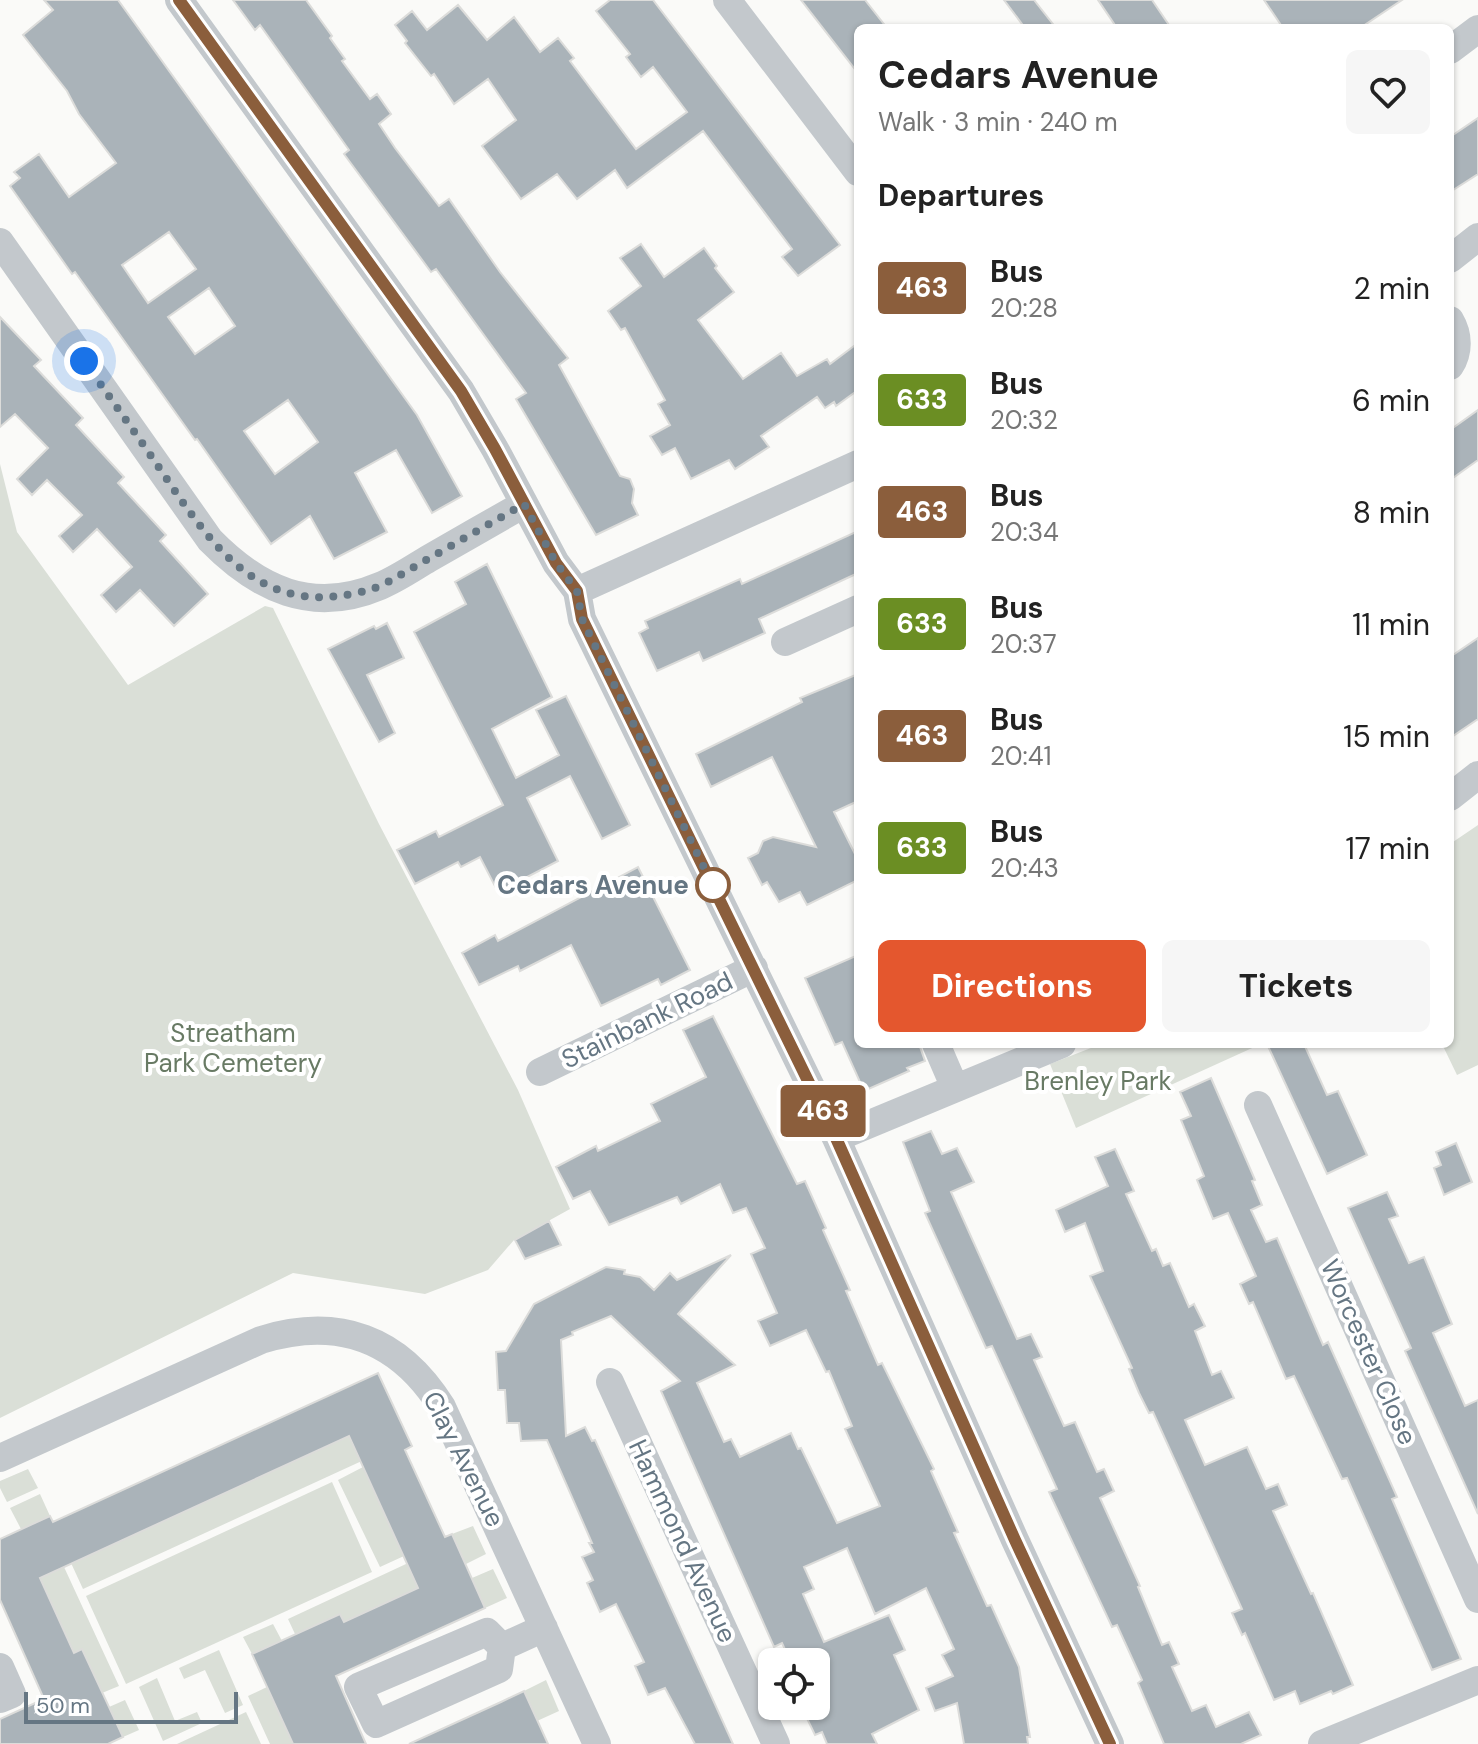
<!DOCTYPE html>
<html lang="en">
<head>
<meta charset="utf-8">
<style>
  :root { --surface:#fff; --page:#f6f6f6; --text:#222; --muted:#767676; --accent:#e4572e }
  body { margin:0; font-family:"DM Sans",sans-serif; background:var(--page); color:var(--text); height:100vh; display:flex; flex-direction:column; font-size:30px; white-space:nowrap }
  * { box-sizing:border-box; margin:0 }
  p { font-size:26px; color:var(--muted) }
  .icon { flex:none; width:44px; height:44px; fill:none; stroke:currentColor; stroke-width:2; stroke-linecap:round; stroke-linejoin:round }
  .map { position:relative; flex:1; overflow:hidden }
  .side { position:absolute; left:854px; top:24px; width:600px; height:1024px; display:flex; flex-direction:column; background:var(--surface); border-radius:12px; box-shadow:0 2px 6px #0004 }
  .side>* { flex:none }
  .badge { padding:0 16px; border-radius:6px; font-size:28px; line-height:52px }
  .fabs { position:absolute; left:758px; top:1648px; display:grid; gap:16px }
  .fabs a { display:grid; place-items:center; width:72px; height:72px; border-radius:12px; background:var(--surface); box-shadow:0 2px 6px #0004; font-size:40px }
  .scale { position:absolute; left:24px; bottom:20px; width:214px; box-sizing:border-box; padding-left:8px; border:4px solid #657683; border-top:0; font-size:22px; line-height:28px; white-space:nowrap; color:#657683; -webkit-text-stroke:6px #fff; paint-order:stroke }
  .you { position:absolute; width:40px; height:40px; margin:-20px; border:6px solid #fff; border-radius:50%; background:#1a73e8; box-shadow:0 0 0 12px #1a73e833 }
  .map>.badge { position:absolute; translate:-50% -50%; box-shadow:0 0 0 4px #fff }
  h2 { padding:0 24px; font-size:30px; line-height:72px }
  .round { display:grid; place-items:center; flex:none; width:84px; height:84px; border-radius:12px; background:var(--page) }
  .summary { display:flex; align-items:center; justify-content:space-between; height:136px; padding:0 24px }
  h1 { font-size:38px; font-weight:700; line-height:60px }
  .action { display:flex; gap:16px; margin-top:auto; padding:16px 24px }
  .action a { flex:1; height:92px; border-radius:12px; background:var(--accent); color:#fff; font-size:32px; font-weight:700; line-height:92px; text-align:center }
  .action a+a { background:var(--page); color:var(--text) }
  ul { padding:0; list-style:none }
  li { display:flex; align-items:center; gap:24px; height:112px; padding:0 24px }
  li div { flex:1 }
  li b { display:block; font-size:30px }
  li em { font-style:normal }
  li .badge { min-width:88px; font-weight:700; text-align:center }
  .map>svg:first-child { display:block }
  .green { fill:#dadfd7 }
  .building { fill:#aab3b9; stroke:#dcdcda; stroke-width:2; fill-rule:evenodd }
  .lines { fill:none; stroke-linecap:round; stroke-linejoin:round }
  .minor { stroke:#c3c8cc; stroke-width:28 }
  .line-casing { stroke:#fff; stroke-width:18 }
  .line { stroke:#8b5e3c; stroke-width:12 }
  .walk { stroke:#657683; stroke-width:8; stroke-dasharray:0 14.4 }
  .stop-dot { fill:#fff; stroke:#8b5e3c; stroke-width:4 }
  .labels { text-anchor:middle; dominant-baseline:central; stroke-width:8; stroke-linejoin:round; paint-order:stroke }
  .stop-label { font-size:26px; font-weight:bold; fill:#657683; stroke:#fff; text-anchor:end }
  .street-label { font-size:26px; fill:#657683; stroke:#fff }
  .park-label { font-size:26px; fill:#687a64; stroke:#fff }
</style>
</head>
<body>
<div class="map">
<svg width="1478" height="1744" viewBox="0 0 1478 1744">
  <rect width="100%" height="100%" fill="#fafaf8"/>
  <path class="green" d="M 0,464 L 17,532 L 128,685 L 265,606 L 273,608 L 379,824 L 518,1090 L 570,1209 L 514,1240 L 488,1270 L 425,1294 L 293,1273 L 0,1418 Z
    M 1478,825 L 1478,1065 L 1457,1075 L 1442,1044 L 1450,1044 L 1450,844 Z
    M 1101,1044 L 1261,1044 L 1076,1128 L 1050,1064 Z
    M 364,1429 L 377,1454 L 83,1589 L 71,1563 Z
    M 363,1467 L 404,1556 L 380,1567 L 338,1480 Z
    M 28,1469 L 38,1488 L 7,1502 L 0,1488 L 0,1481 Z
    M 332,1482 L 372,1572 L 126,1684 L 86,1596 Z
    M 40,1494 L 50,1516 L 21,1529 L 10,1508 Z
    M 473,1526 L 486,1554 L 466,1564 L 452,1534 Z
    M 58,1554 L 119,1686 L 102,1693 L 82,1650 L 74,1653 L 34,1565 Z
    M 421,1557 L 431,1582 L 344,1622 L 340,1614 L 295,1634 L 288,1619 Z
    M 493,1569 L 507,1598 L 485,1608 L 472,1578 Z
    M 273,1624 L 282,1641 L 252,1654 L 243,1637 Z
    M 219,1650 L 243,1705 L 225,1713 L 205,1670 L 184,1679 L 179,1668 Z
    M 157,1678 L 175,1721 L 197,1712 L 202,1723 L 163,1741 L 139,1687 Z
    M 546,1680 L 559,1711 L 537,1721 L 524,1691 Z
    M 267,1687 L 293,1744 L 270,1744 L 248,1696 Z
    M 125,1700 L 139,1730 L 123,1737 L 109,1707 Z
    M 246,1712 L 261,1744 L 177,1744 Z"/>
  <path class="building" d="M 44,0 L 118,0 L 417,415 L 462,496 L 432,513 L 396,450 L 355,473 L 387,532 L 334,559 L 310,516 L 271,544 L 197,439 L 195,440 L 75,272 L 72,274 L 10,186 L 20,178 L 14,172 L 39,154 L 69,197 L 116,163 L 79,114 L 67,91 L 23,35 L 53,10 ZM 169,232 L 196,269 L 148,303 L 122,265 ZM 209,288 L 235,326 L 195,354 L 168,317 ZM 288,400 L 318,442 L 275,474 L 244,431 Z
    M 233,0 L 306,0 L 332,36 L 330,38 L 345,59 L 342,61 L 370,99 L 377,94 L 391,114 L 379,124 L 395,148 L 439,206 L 449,199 L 500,272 L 568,358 L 559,365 L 620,476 L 630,479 L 634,489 L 632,503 L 638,515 L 596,535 L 516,399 L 526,393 L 436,269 L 431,272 L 344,154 L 349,150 L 260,25 L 255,30 Z
    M 610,0 L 653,0 L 840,245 L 798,276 L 782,257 L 792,249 L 703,131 L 627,188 L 615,170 L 577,199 L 557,174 L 521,199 L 482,146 L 516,120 L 488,79 L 454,104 L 434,74 L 431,76 L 405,43 L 407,41 L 395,25 L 412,11 L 427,30 L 458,5 L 487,40 L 514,17 L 540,52 L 558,38 L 574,58 L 570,61 L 636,149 L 687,112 L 653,67 L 641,77 L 626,57 L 630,54 L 596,11 Z
    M 801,0 L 865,0 L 887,28 L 858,28 L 858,73 Z
    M 1004,0 L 1034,0 L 1056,28 L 1025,28 Z
    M 1098,0 L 1152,0 L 1171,28 L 1117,28 Z
    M 1264,0 L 1402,0 L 1360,28 L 1283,28 Z
    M 1478,118 L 1478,174 L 1450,192 L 1450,137 Z
    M 641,244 L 664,277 L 704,248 L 717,266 L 715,268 L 734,292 L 698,320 L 743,379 L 781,353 L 797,376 L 827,359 L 830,364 L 858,343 L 858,390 L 836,406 L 834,402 L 825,408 L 817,397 L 761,436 L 769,447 L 735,469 L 729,460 L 691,479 L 675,448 L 662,455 L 650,436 L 670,425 L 658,404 L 665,400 L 625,328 L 621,330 L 608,311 L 641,286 L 620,258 Z
    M 0,317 L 41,360 L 34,366 L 83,418 L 76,425 L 124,477 L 118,483 L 166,535 L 160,541 L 208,594 L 174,626 L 140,590 L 116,612 L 101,595 L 132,567 L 97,529 L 73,552 L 59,536 L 82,515 L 47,480 L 32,495 L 17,479 L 48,448 L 15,414 L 0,427 Z
    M 1478,410 L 1478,460 L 1450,480 L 1450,430 Z
    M 858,531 L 858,573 L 759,619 L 765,633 L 703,661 L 699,652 L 657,671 L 639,633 L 648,628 L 645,621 L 740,579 L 742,584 Z
    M 487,564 L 552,697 L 492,729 L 516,778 L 559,755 L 536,710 L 566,696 L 630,825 L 602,839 L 570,776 L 527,798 L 558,861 L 498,892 L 480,857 L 461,867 L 458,862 L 415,884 L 397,850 L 436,831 L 439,837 L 503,805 L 414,632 L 466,604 L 455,582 Z
    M 387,623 L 404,658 L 367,675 L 395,733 L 379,742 L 328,649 L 374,626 L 376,629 Z
    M 1478,638 L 1478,719 L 1450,738 L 1450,657 Z
    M 858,674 L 858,801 L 834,812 L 858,860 L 858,880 L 807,905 L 800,892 L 779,902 L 767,882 L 762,885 L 748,858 L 758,853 L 763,841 L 773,837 L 816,847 L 772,757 L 711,787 L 696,754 L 802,702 L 800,698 Z
    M 638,867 L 690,970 L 661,985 L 658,979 L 601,1006 L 571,945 L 520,971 L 518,966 L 479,985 L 462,953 L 495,935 L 498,941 Z
    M 858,955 L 858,1044 L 919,1044 L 925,1061 L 907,1068 L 909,1071 L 864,1091 L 842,1042 L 835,1045 L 805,978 Z
    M 713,1016 L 797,1184 L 805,1181 L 826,1228 L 823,1230 L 850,1290 L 846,1291 L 878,1365 L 882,1363 L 934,1469 L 931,1471 L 958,1532 L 954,1533 L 987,1606 L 991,1605 L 1019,1667 L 1030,1737 L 1027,1737 L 1028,1744 L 964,1744 L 957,1703 L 935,1711 L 926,1688 L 953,1676 L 942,1655 L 954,1649 L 926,1588 L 875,1614 L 847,1548 L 804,1567 L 814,1589 L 803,1594 L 824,1642 L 889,1615 L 905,1650 L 894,1655 L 919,1710 L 872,1734 L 877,1744 L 827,1744 L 822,1732 L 815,1735 L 801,1706 L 816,1706 L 816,1662 L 791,1662 L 782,1643 L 774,1647 L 661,1391 L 680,1381 L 611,1316 L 572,1332 L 573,1335 L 561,1340 L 566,1436 L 585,1427 L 592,1441 L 595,1440 L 733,1744 L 695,1744 L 665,1688 L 648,1695 L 635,1666 L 644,1662 L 616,1604 L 600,1612 L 587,1583 L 593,1580 L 582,1557 L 594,1552 L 589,1543 L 592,1543 L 547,1440 L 521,1441 L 519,1423 L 507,1423 L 505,1390 L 498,1390 L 496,1352 L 506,1351 L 534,1304 L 606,1267 L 625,1270 L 624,1274 L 640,1277 L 654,1290 L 670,1273 L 677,1280 L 731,1255 L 678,1314 L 735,1365 L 697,1383 L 724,1442 L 731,1439 L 740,1457 L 791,1433 L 798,1449 L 801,1448 L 837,1523 L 880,1506 L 845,1429 L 852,1426 L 829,1371 L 826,1372 L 806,1330 L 770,1346 L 758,1321 L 777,1313 L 751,1254 L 765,1248 L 746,1208 L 733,1213 L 720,1184 L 681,1204 L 677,1197 L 609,1225 L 590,1191 L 573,1199 L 556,1167 L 596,1146 L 598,1151 L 660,1121 L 651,1104 L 706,1077 L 683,1030 Z
    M 1267,1044 L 1304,1044 L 1327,1095 L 1338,1091 L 1367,1155 L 1327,1174 Z
    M 1211,1078 L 1255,1180 L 1252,1181 L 1262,1205 L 1251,1210 L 1266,1242 L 1277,1238 L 1323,1345 L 1328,1342 L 1397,1497 L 1392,1499 L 1461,1659 L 1432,1670 L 1347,1478 L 1342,1479 L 1294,1376 L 1286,1379 L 1253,1302 L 1249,1304 L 1240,1284 L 1256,1276 L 1228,1213 L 1213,1219 L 1197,1180 L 1204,1176 L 1181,1120 L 1191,1116 L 1180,1092 Z
    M 931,1131 L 942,1154 L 957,1148 L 974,1182 L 951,1192 L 1017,1339 L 1031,1334 L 1042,1357 L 1034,1360 L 1064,1426 L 1075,1422 L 1097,1472 L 1104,1469 L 1114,1491 L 1100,1498 L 1140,1586 L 1138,1587 L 1162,1645 L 1169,1642 L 1179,1664 L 1172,1667 L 1192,1711 L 1206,1705 L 1216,1727 L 1249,1712 L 1261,1735 L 1241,1744 L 1164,1744 L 1138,1683 L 1142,1680 L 1117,1625 L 1112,1627 L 1049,1492 L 1057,1489 L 992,1346 L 986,1348 L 925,1213 L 930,1211 L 903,1142 Z
    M 1456,1143 L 1472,1182 L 1444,1195 L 1434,1168 L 1441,1165 L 1436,1152 Z
    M 1115,1149 L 1134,1191 L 1126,1194 L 1152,1251 L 1156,1249 L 1163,1266 L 1170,1263 L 1189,1307 L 1194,1304 L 1205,1326 L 1195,1331 L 1212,1375 L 1221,1371 L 1234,1398 L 1185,1420 L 1205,1465 L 1247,1447 L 1266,1489 L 1278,1484 L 1287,1505 L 1273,1511 L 1311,1594 L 1313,1593 L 1353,1685 L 1333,1694 L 1331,1691 L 1300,1704 L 1295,1691 L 1274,1700 L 1245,1633 L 1242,1635 L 1232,1613 L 1242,1609 L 1153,1412 L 1149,1413 L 1139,1393 L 1129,1369 L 1132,1368 L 1090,1276 L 1103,1271 L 1085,1223 L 1065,1232 L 1056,1210 L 1108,1186 L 1095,1157 Z
    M 1387,1192 L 1398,1216 L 1389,1219 L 1409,1263 L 1424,1257 L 1452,1324 L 1433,1333 L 1465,1406 L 1478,1400 L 1478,1514 L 1405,1351 L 1411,1348 L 1348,1208 Z
    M 549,1221 L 561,1245 L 525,1259 L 515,1240 Z
    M 378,1373 L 412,1446 L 405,1450 L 445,1537 L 452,1534 L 485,1608 L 336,1676 L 366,1744 L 293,1744 L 252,1654 L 340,1614 L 344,1622 L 418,1588 L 349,1436 L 40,1578 L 74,1653 L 82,1649 L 123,1737 L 108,1744 L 0,1744 L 0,1719 L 44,1699 L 0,1600 L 0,1539 L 50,1516 L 53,1522 Z
    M 524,1691 L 548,1744 L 409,1744 L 501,1702 Z"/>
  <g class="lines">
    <path class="minor" d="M 179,0 L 461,391 L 495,449 L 556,563 L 577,591 L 582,619 L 836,1138 L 1015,1540 L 1110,1744
      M 727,0 L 858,172
      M 1450,50 L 1478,29
      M 0,242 L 210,540 C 258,589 312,615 380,586 C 397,579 413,568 428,559 C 460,541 492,522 524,504
      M 1450,259 L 1478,237
      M 1450,320 C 1459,335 1459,352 1450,366
      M 577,591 L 858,464
      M 785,642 L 858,609
      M 1450,797 L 1478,775
      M 936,1044 L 955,1088
      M 540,1072 L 754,968
      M 1258,1105 L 1478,1599
      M 836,1138 L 1062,1044
      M 610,1382 L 776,1744
      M 0,1458 L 261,1340 C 338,1316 399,1338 442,1407 L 597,1744
      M 502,1647 L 499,1669 L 376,1724 L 358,1687 L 487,1632 L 502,1647 L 544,1628
      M 0,1667 L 12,1694 L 0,1699
      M 1322,1744 L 1478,1680"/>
  </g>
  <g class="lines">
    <defs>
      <path id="line" d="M 179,0 L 461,391 L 495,449 L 556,563 L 577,591 L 582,619 L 836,1138 L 1015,1540 L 1110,1744"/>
    </defs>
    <use href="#line" class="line-casing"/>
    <use href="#line" class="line"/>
    <path class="walk" d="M 84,361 C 109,396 134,431 158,466 C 216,552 264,626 381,586 L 524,504 L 556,563 L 577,591 L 582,619 L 717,894 L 713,885"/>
  </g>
  <circle class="stop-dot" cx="713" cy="885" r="16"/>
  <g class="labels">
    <g class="stop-label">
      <text x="689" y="885">Cedars Avenue</text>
    </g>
    <g class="street-label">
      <text transform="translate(647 1020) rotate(-26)">Stainbank Road</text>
      <text transform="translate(1369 1352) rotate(66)">Worcester Close</text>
      <text transform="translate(464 1459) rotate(63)">Clay Avenue</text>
      <text transform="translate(683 1541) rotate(65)">Hammond Avenue</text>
    </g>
    <g class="park-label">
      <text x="233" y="1033">Streatham<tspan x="233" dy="30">Park Cemetery</tspan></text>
      <text x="1098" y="1081">Brenley Park</text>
    </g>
  </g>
</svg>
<div class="fabs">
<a><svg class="icon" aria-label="locate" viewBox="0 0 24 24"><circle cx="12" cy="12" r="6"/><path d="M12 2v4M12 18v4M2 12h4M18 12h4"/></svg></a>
</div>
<div class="scale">50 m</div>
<div class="you" style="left:84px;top:361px"></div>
<b class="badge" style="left:823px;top:1111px;background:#8b5e3c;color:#fff">463</b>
<section class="side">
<div class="summary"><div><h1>Cedars Avenue</h1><p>Walk · 3 min · 240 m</p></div><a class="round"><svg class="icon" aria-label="heart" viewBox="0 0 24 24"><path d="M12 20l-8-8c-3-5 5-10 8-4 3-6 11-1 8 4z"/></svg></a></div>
<h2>Departures</h2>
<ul>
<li><span class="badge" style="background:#8b5e3c;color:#fff">463</span><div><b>Bus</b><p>20:28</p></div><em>2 min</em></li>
<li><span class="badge" style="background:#6b8e23;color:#fff">633</span><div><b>Bus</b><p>20:32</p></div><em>6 min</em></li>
<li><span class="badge" style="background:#8b5e3c;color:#fff">463</span><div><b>Bus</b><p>20:34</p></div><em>8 min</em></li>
<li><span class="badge" style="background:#6b8e23;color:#fff">633</span><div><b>Bus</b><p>20:37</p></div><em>11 min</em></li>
<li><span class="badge" style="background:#8b5e3c;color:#fff">463</span><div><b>Bus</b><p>20:41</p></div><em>15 min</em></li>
<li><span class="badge" style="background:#6b8e23;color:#fff">633</span><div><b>Bus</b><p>20:43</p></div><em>17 min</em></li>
</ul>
<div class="action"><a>Directions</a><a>Tickets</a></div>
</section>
</div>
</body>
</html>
